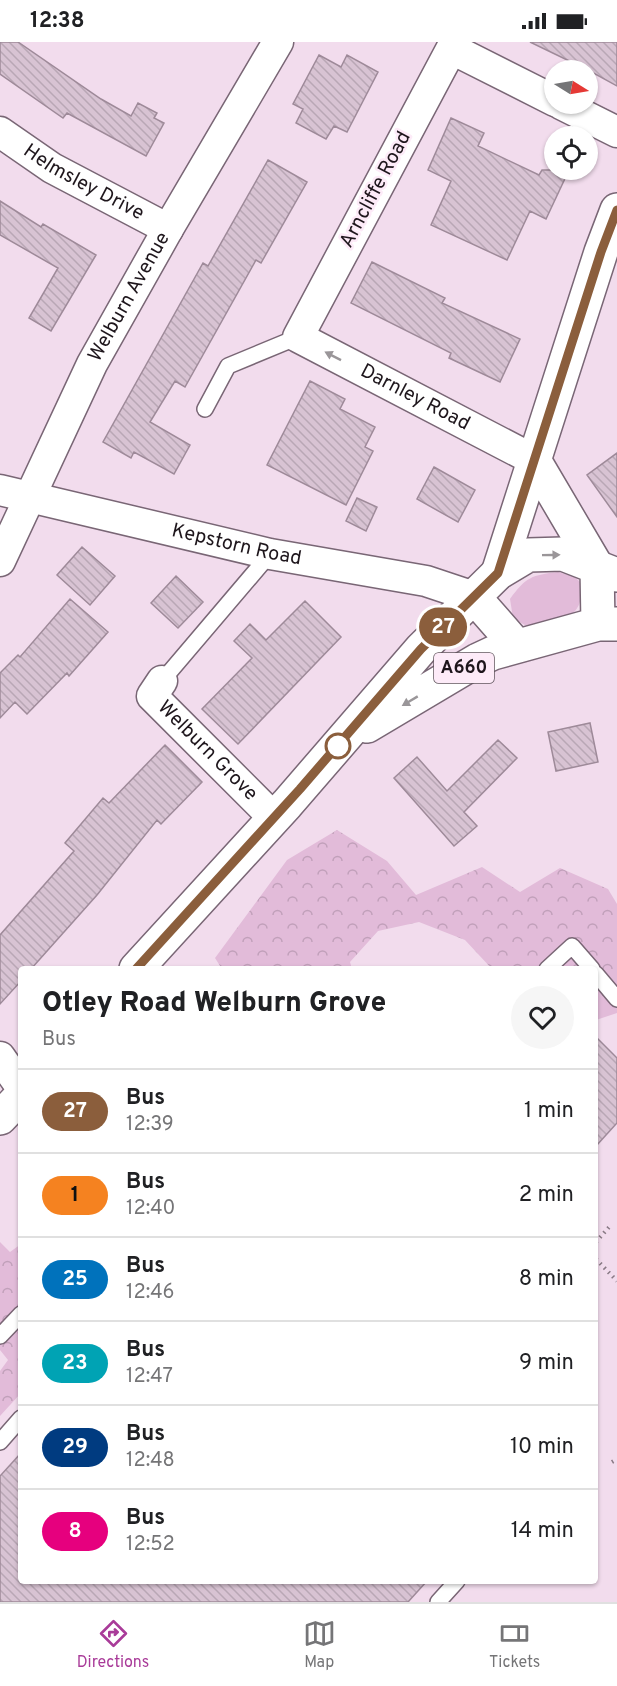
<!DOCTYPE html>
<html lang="en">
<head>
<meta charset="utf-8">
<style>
  :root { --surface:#fff; --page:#f6f6f6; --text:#202124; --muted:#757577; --line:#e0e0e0; --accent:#a93b99 }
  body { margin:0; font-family:Overpass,sans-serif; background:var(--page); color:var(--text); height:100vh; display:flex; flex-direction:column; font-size:22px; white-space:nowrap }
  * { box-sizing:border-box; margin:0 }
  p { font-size:20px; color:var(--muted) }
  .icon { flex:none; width:33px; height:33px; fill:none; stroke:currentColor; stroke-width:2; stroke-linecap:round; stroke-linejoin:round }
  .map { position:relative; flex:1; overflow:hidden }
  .drawer { position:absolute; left:18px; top:924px; width:580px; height:618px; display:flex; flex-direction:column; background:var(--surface); border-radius:6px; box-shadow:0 2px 4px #0004 }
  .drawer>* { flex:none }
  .badge { padding:0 12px; border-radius:20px; font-size:21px; line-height:39px }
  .needle { width:39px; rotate:101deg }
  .fabs { position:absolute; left:544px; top:18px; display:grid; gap:12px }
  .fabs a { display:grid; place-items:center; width:54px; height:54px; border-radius:50%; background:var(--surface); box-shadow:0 2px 4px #0004; font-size:30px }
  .map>.badge { position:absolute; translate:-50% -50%; box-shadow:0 0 0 3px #fff }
  .round { display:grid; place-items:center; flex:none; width:63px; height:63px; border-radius:32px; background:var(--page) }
  .overview { display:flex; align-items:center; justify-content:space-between; height:102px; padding:0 24px }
  h1 { font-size:28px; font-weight:800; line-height:45px }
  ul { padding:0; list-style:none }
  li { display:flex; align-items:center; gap:18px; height:84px; padding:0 24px; border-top:2px solid var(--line) }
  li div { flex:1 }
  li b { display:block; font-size:22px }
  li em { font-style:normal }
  li .badge { min-width:66px; font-weight:700; text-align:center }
  .status { display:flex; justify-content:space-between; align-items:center; height:42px; padding:0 30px; background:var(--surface); direction:ltr }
  .status svg { height:16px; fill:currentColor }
  .dock { display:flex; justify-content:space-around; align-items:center; height:84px; border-top:2px solid var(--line); background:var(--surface); font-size:16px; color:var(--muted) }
  .dock a { display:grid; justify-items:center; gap:3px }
  .dock .active { color:var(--accent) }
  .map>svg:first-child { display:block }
  .grass { fill:#e2bbd9 }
  .forest { fill:url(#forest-crowns) }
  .building { fill:url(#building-back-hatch); stroke:#9e8a99; stroke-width:1.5 }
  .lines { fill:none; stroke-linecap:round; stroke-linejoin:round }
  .service-casing { stroke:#796675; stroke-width:18 }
  .minor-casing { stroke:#796675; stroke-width:33 }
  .tertiary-casing { stroke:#796675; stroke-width:36 }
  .trunk-casing { stroke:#796675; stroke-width:36 }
  .path { stroke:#887984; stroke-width:4; stroke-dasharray:1.5 4.5; stroke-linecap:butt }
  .service { stroke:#fff; stroke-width:15 }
  .minor { stroke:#fff; stroke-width:30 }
  .tertiary { stroke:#fff; stroke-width:33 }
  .trunk { stroke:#fff; stroke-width:33 }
  .oneway { fill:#9a9699 }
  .line-casing { stroke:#fff; stroke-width:14 }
  .line { stroke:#8b5e3c; stroke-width:9 }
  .stop-dot { fill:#fff; stroke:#8b5e3c; stroke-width:3 }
  .labels { text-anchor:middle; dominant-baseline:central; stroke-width:5; stroke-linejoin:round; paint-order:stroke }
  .shield { fill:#fdebf8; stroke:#61565e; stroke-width:1.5 }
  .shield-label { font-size:18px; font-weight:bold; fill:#1e161c }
  .street-label { font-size:20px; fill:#1e161c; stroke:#fdebf8 }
</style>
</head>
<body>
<div class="status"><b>12:38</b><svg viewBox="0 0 49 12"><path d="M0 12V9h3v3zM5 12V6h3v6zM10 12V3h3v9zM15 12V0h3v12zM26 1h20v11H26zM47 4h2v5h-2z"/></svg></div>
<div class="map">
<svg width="617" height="1560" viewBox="0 0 617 1560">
  <defs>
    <pattern id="forest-crowns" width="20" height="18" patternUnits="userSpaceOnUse" patternTransform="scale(1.5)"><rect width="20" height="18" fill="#e2bbd9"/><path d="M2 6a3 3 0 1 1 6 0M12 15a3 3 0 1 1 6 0" fill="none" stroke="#c1a0ba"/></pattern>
    <pattern id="building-back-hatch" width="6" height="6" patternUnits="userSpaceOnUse" patternTransform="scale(1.5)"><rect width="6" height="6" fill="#d8c3d3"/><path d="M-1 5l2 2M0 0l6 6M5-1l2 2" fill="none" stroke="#b9a7b5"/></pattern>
  </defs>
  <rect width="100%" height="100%" fill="#f2dced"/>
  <path class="grass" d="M 558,530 L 575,535 L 582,542 C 583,580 560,577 530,586 L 513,576 L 510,557 C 526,535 532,533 558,530 Z"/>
  <path class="forest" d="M 337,788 L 387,819 L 416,853 L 482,825 L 520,850 L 560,826 L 608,847 L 617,862 L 617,971 L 596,978 L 596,927 L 492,927 L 465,898 L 419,880 L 378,889 L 350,920 L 352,927 L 222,927 L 215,916 L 287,818 Z
    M 0,1200 L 10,1210 L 21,1202 L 21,1351 L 0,1374 L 0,1329 L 8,1318 L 0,1308 Z"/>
  <path class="building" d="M 0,0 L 18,0 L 101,57 L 131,74 L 138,61 L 157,71 L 154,76 L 164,81 L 146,114 L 67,71 L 63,76 L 0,32 Z
    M 530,0 L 617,0 L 617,44 L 588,28 Z
    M 319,13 L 341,25 L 347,13 L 378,30 L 347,90 L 334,84 L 326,97 L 296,81 L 303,67 L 293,62 Z
    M 451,76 L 484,91 L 478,104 L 539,133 L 542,128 L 569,128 L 546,177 L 530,169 L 507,218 L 431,183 L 451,139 L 428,128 Z
    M 268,118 L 307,140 L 261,221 L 256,218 L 185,345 L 175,339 L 150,380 L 190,403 L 174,432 L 134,410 L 131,416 L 103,400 L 203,221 L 208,224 Z
    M 0,159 L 41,185 L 43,182 L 96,213 L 51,289 L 29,276 L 58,226 L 0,193 Z
    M 372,220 L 445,256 L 442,261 L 520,297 L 500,340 L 449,316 L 451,311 L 351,261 Z
    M 310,339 L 345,357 L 340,367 L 375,385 L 365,405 L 373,409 L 346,463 L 267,423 Z
    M 617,411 L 617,475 L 587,433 Z
    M 434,425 L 475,448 L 458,480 L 417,457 Z
    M 357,456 L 377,465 L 366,489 L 346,479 Z
    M 82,505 L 115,534 L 90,563 L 57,533 Z
    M 176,534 L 203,560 L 178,586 L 151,561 Z
    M 70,557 L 108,590 L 69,634 L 67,631 L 27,672 L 15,660 L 0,676 L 0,631 L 18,613 L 20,615 Z
    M 305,559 L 341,595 L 238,702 L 202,667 L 252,616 L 234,599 L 250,582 L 266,598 Z
    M 590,681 L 598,720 L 556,729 L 548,690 Z
    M 498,698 L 517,716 L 464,770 L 477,784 L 454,804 L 394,736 L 417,715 L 447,749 Z
    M 165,703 L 202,740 L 161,782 L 157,778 L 97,853 L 31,927 L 21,927 L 21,939 L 0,962 L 0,893 L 74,809 L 65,801 L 103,756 L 109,761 Z
    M 596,995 L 617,1016 L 617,1081 L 596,1104 Z
    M 21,1411 L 21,1539 L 427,1539 L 408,1560 L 0,1560 L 0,1434 Z"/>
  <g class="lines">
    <defs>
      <path id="service" d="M 205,367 L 228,324 L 298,295
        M 162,639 L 270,512
        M 547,927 L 572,904 L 592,927
        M 596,932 L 617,957
        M 0,1294 L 21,1272
        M 0,1400 L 21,1376
        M 438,1560 L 457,1539"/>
      <g id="minor">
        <path id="s1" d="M 455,0 L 298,295 L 534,418"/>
        <path d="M 452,7 L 555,59"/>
        <path d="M 561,62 L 617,90"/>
        <path id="s2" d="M 0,90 L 52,126 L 168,187"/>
        <path id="s3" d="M 0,448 L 270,512 L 426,539 L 474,555"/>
        <path id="s4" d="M 0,519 L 92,322 L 168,187 L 278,0"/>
        <path id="s5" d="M 162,639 L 152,654 L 274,776"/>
        <path d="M 0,1015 L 21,1045"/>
      </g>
      <path id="tertiary" d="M 534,418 L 597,525
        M 498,531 L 601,210 L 617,168"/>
      <path id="trunk" d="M 597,525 L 598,582
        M 474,555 L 516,603
        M 367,684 L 478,618 L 493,611 L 598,582 L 617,582
        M 136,927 L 287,762 L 421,607 L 498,531 L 528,513 L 563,512 L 617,533
        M 0,1076 L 21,1054"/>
    </defs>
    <use href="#service" class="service-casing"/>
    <use href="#minor" class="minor-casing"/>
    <use href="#tertiary" class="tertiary-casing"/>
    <use href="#trunk" class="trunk-casing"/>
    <path class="path" d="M 596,1200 L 610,1184
      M 596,1217 L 617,1239
      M 612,1420 L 617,1417"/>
    <use href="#service" class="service"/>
    <use href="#minor" class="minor"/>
    <use href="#tertiary" class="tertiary"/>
    <use href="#trunk" class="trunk"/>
  </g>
  <defs><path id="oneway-solid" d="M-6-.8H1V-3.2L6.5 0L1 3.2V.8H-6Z" transform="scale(1.5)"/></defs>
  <g class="oneway">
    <use href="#oneway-solid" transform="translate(333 314) rotate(-153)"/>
    <use href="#oneway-solid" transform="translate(551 513) rotate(-1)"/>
    <use href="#oneway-solid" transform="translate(410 659) rotate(149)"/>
  </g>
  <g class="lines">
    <defs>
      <path id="line" d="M 136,927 L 300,747 L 421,607 L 498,531 L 601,210 L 617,168"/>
    </defs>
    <use href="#line" class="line-casing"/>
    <use href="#line" class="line"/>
  </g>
  <circle class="stop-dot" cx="338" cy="704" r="12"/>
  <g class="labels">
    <rect class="shield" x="434" y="611" width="60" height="30" rx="4.5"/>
    <g class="shield-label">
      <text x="464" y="626">A660</text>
    </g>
    <g class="street-label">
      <text stroke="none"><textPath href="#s2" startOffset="98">Helmsley Drive</textPath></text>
      <text transform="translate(376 148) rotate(-62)">Arncliffe Road</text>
      <text stroke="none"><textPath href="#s4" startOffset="294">Welburn Avenue</textPath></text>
      <text stroke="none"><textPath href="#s1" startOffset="466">Darnley Road</textPath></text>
      <text stroke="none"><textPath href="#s3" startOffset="243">Kepstorn Road</textPath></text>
      <text stroke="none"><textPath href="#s5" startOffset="96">Welburn Grove</textPath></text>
    </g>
  </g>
</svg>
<div class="fabs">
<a><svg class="needle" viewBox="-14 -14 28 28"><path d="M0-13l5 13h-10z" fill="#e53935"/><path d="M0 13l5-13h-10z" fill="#757577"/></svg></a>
<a><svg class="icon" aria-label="locate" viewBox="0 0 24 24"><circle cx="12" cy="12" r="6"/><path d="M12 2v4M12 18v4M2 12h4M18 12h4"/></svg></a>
</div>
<b class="badge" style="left:443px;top:585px;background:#8b5e3c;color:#fff">27</b>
<section class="drawer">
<div class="overview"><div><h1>Otley Road Welburn Grove</h1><p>Bus</p></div><a class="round"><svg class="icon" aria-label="heart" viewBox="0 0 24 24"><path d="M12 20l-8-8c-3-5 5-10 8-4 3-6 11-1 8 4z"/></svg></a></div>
<ul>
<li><span class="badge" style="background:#8b5e3c;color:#fff">27</span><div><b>Bus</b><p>12:39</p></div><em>1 min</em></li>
<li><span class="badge" style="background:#f58220;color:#111">1</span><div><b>Bus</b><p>12:40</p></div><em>2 min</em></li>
<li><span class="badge" style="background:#0072bc;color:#fff">25</span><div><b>Bus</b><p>12:46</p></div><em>8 min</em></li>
<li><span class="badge" style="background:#00a3b4;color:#fff">23</span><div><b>Bus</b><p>12:47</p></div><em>9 min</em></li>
<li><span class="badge" style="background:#003b80;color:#fff">29</span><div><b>Bus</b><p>12:48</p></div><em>10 min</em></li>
<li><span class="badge" style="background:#e6007e;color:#fff">8</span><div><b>Bus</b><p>12:52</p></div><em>14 min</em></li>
</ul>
</section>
</div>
<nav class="dock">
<a class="active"><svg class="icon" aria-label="directions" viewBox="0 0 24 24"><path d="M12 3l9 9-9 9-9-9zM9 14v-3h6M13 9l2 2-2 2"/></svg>Directions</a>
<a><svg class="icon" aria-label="map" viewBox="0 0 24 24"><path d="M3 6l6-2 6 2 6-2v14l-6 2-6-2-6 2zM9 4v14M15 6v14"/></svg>Map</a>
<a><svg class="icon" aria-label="tickets" viewBox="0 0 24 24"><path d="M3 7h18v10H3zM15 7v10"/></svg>Tickets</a>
</nav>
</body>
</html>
